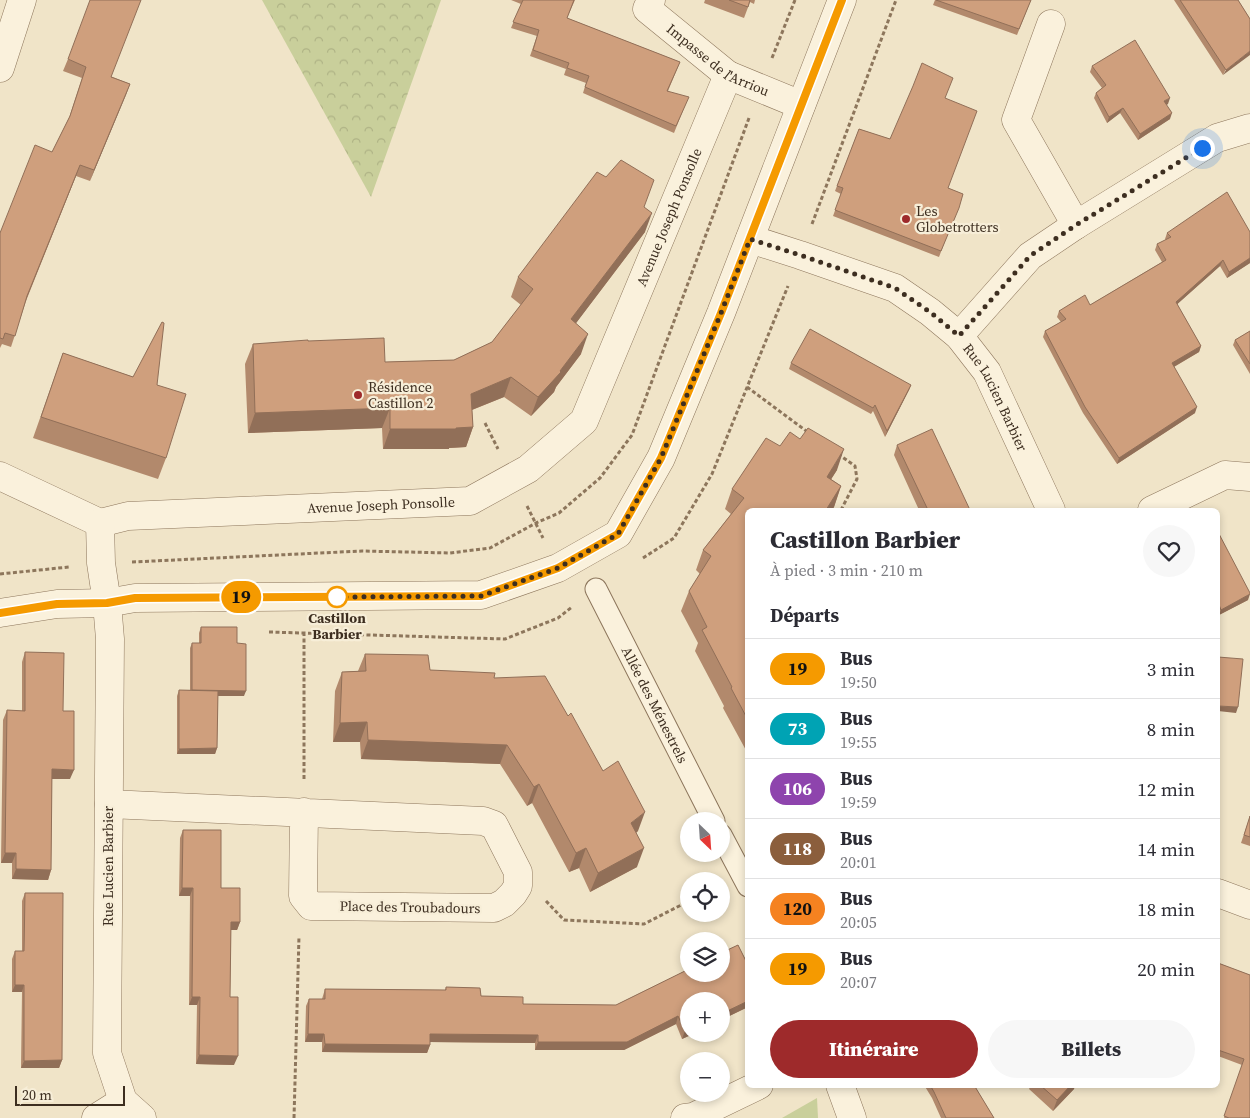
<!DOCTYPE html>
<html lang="fr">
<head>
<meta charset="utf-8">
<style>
  :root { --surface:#fff; --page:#f7f7f7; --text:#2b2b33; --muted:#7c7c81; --line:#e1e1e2; --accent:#9e2a2b }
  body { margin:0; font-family:"Source Serif 4",serif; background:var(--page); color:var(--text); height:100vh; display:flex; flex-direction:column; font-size:19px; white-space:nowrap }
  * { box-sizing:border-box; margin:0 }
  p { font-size:16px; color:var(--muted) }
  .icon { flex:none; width:28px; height:28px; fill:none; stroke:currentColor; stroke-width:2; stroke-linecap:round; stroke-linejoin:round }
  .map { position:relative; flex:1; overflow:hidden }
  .side { position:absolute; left:745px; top:508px; width:475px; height:580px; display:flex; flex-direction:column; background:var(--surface); border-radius:8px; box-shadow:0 2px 8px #0003 }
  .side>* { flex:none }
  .badge { padding:0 10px; border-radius:16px; font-size:18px; line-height:32px }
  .needle { width:32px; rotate:155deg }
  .fabs { position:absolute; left:680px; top:812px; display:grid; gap:10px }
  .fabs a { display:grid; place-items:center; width:50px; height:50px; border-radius:50%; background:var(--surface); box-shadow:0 2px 8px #0003; font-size:25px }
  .scale { position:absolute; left:15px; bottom:12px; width:110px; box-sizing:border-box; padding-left:5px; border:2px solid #3d2e20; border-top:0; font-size:14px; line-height:18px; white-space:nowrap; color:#3d2e20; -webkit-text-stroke:4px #f7eed8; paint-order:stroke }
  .you { position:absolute; width:25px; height:25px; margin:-12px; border:4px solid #fff; border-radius:50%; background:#1a73e8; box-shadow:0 0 0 8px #1a73e833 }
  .map>.badge { position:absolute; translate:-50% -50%; box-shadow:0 0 0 2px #fff }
  h2 { padding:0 25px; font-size:19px; line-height:45px }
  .round { display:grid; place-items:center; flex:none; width:52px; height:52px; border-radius:26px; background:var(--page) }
  .head { display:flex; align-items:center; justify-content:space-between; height:85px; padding:0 25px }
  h1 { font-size:24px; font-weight:800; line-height:38px }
  .action { display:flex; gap:10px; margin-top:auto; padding:10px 25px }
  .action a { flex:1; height:58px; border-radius:30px; background:var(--accent); color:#fff; font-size:20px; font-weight:800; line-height:58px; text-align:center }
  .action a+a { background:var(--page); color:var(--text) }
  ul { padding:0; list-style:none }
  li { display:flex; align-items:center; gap:15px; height:60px; padding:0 25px; border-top:1px solid var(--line) }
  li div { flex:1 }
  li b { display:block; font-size:19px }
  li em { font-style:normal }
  li .badge { min-width:55px; font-weight:700; text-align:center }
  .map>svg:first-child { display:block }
  .green { fill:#c9cf9b }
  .forest { fill:url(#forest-crowns) }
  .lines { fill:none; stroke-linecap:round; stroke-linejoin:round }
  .pedestrian-casing { stroke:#8d765c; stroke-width:23 }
  .minor-casing { stroke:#8d765c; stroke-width:29 }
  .path { stroke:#8d765c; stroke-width:3; stroke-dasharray:4 2.5; stroke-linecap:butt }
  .pedestrian { stroke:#faf1dc; stroke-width:21 }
  .minor { stroke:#faf1dc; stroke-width:28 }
  .wall { fill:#b2896c }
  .shaded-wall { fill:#916f58 }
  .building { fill:#cf9f7d; stroke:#916f58 }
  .line-casing { stroke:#fff; stroke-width:11 }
  .line { stroke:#f59a00; stroke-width:8 }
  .walk { stroke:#3d2e20; stroke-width:5; stroke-dasharray:0 9 }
  .poi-dot { fill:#9e2a2b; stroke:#f7eed8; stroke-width:2 }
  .stop-dot { fill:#fff; stroke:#f59a00; stroke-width:2.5 }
  .labels { text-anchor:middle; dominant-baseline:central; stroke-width:4.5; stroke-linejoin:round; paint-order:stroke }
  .street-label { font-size:14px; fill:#3d2e20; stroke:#f7eed8 }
  .poi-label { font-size:14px; fill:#3d2e20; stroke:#f7eed8; text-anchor:start }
  .stop-label { font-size:14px; font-weight:bold; fill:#3d2e20; stroke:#f7eed8 }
</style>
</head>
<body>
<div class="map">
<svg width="1250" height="1118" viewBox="0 0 1250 1118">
  <defs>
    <pattern id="forest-crowns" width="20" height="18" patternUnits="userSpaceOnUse" patternTransform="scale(1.25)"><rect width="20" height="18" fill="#c9cf9b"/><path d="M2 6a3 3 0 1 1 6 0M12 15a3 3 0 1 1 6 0" fill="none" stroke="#aeb285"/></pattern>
  </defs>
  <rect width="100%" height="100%" fill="#f0e4c8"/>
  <path class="green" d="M 817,1098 L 818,1118 L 782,1118 Z"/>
  <path class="forest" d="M 262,0 L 441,0 L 371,197 Z"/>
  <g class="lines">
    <defs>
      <g id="pedestrian">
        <path id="s1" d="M 596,589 L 714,821"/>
        <path d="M 721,835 L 748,886"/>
      </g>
      <g id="minor">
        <path id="s2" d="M 651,0 L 647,9 L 728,75 L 801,105"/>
        <path d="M 1051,24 L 1016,120 L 1076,225"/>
        <path d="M 0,68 L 22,0"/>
        <path id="s3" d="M 750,239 L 800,255 L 895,288 L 930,312 L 959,336 L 987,372 L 1051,510"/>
        <path d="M 959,336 L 1030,256 L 1076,225 L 1217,138 L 1250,128"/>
        <path d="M 0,476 L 100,523"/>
        <path d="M 1152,510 L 1225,475 L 1250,477"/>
        <path id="s4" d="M 100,523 L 128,516 L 470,501 L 528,469 L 584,421 L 728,75"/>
        <path d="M 100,523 L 101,563 L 107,603 L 110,639 L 107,1053 L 123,1101 L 142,1118"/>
        <path d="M 0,613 L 57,604 L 107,603 L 135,598 L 481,595 L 558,568 L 618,534 L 661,458 L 721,313 L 842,0"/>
        <path d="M 109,804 L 483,821 L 494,825 L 518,872 L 518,886 L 513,894 L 504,903 L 494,908 L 311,906 L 303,896 L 304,812"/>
        <path d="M 1218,893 L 1250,905"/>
        <path d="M 840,1085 L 852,1118"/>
        <path d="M 96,1118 L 123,1101"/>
        <path d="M 685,1118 L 693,1117 L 759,1085"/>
      </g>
    </defs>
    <use href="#pedestrian" class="pedestrian-casing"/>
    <use href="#minor" class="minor-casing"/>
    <path class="path" d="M 772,58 L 795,0
      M 812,224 L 896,0
      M 747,387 L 809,433
      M 485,423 L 498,449
      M 838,454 L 855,466 L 857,479 L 841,510
      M 527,506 L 543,538
      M 643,558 L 674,538 L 712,474 L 788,286
      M 132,562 L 362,551 L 450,553 L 490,548 L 536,523 L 559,513 L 600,478 L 632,435 L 749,118
      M 0,574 L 69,567
      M 269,632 L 505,639 L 558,618 L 572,607
      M 304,779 L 304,634
      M 546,901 L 564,920 L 644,924 L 689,901
      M 294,1118 L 299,936"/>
    <use href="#pedestrian" class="pedestrian"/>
    <use href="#minor" class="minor"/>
  </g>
  <path class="wall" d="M 511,0 L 575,0 L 567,18 L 680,62 L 668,91 L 686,103 L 674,133 L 583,93 L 586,83 L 564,75 L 566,69 L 530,56 L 537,36 L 511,28 L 521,4 Z
    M 705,0 L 755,0 L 754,4 L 750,2 L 744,18 L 704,3 Z
    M 935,0 L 1031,0 L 1017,35 L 933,5 Z
    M 1174,0 L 1238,0 L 1250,19 L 1223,75 Z
    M 68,59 L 130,84 L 90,181 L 76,176 L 26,301 L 11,347 L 2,344 L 0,348 L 0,233 L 52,152 L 69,118 L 82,78 L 63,71 Z
    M 1092,66 L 1168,104 L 1166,105 L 1170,119 L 1138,140 L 1120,113 L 1107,123 L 1094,98 L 1096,93 L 1102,88 L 1090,72 Z
    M 945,98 L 948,188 L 963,194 L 939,257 L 833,216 L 841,194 L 835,191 L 859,129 L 890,139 Z
    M 644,207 L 645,232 L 576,323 L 581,354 L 556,387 L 554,392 L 531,416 L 504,397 L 472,410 L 473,427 L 466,447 L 449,448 L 449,449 L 383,449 L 382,428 L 248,433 L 245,364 L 253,344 L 308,341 L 385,362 L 454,360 L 492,342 L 521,305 L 511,297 L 518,277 Z
    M 1250,232 L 1250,263 L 1227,278 L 1220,266 L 1177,304 L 1201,346 L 1199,352 L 1174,367 L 1195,413 L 1117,464 L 1083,413 L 1043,337 L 1045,331 L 1061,322 L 1057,317 L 1059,311 L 1090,305 L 1162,262 L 1155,250 L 1157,244 L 1166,240 L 1165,239 L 1167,233 Z
    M 1250,331 L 1250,374 L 1233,345 L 1235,340 Z
    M 63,353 L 157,385 L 166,458 L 158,479 L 33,438 Z
    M 791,363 L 911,385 L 909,390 L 885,437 L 873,411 L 871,414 L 789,369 Z
    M 897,445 L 970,510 L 919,510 L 894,455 Z
    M 780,446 L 837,470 L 831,479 L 841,486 L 834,507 L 832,510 L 748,510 L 748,754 L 723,708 L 724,706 L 695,651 L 698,643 L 681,611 L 689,591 L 700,574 L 696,570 L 703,550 L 731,514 L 725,509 L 732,489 Z
    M 1218,532 L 1248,600 L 1219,615 L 1218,612 Z
    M 201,627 L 237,643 L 244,696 L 218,696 L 217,748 L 215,754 L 177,754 L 177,696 L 179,690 L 190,690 L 190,648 L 192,643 L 199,643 L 199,633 Z
    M 25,652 L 63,711 L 70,779 L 52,779 L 51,870 L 48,880 L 12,879 L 12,863 L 1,863 L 3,720 L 7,710 L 22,711 L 22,662 Z
    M 365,654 L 430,670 L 494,678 L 568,716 L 603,771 L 638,831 L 636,833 L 637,867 L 590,892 L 579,868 L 569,872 L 532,803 L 527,806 L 500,764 L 361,759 L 360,742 L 333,742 L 335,691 L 342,672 L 358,671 Z
    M 1250,816 L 1250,846 L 1241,843 Z
    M 183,830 L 221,888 L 240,922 L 237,930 L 231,930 L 230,997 L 234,1065 L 196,1064 L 197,1005 L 189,1005 L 190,896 L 179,896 L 180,838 Z
    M 25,893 L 62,1060 L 59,1068 L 21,1068 L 22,992 L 12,992 L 12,959 L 15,951 L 22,951 L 22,901 Z
    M 738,945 L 748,965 L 748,1007 L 721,1020 L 721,1001 L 689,1001 L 689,1034 L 693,1034 L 682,1039 L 676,1024 L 624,1050 L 535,1050 L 535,1043 L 430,1042 L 430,1045 L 427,1053 L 322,1052 L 322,1042 L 305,1042 L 306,1006 L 309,999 L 322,999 L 325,989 L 445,990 L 446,987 L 480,988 L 481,996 L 523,997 L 523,1004 L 616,1005 L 689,969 L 689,974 L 721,974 L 721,953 Z
    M 1218,963 L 1250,975 L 1250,1118 L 1224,1118 L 1242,1065 L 1218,1056 Z
    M 924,1085 L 974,1085 L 994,1118 L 941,1118 L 932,1098 Z
    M 1031,1085 L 1075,1085 L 1074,1089 L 1053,1111 L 1029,1089 Z"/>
  <path class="shaded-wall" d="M 1250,51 L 1250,55 L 1223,75 L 1226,70 Z
    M 130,84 L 126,95 L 90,181 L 94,170 Z
    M 1170,98 L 1168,104 L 1162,107 L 1164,101 Z
    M 1123,108 L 1120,113 L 1107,123 L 1109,117 Z
    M 1172,113 L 1170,119 L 1138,140 L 1140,134 Z
    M 80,165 L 76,176 L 23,307 L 27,296 Z
    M 652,213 L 645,232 L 564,339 L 571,319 Z
    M 1250,258 L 1250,263 L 1227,278 L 1229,272 Z
    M 1223,260 L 1220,266 L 1173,308 L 1176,302 Z
    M 588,334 L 581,354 L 556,387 L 554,392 L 531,416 L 538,397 L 560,371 Z
    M 1201,346 L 1199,352 L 1170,369 L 1172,363 Z
    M 511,377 L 504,397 L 464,413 L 471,394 Z
    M 911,385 L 909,390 L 885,437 L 887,431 Z
    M 1197,407 L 1195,413 L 1117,464 L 1119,458 Z
    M 390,408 L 382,428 L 248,433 L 255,413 Z
    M 473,427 L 466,447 L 449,448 L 449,449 L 383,449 L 390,429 Z
    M 844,449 L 837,470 L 820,497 L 827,477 Z
    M 841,486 L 834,507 L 832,510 L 826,510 Z
    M 1250,594 L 1248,600 L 1219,615 L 1221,610 Z
    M 192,690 L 246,691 L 244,696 L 190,696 Z
    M 1218,706 L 1238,707 L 1236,713 L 1218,711 Z
    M 367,722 L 360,742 L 333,742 L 340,723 Z
    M 368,740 L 507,745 L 500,764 L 361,759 Z
    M 217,748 L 215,754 L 177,754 L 179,749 Z
    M 52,769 L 74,770 L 70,779 L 48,779 Z
    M 539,784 L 532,803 L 527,806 L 534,787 Z
    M 645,812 L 638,831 L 624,842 L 631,823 Z
    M 586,848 L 579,868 L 569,872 L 576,853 Z
    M 644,848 L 637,867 L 590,892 L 598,873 Z
    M 5,853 L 16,853 L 12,863 L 1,863 Z
    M 16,869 L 51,870 L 48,880 L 12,879 Z
    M 182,888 L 193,888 L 190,896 L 179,896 Z
    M 231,922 L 240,922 L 237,930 L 228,930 Z
    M 15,985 L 24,985 L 22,992 L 12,992 Z
    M 192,997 L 200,997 L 197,1005 L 189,1005 Z
    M 748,1001 L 748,1007 L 721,1020 L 721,1014 Z
    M 678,1016 L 676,1024 L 624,1050 L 535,1050 L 538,1042 Z
    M 689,1029 L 689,1034 L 693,1034 L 682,1039 L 685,1031 Z
    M 308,1034 L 324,1034 L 322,1042 L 305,1042 Z
    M 430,1034 L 538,1035 L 535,1043 L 427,1042 Z
    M 325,1044 L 430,1045 L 427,1053 L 322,1052 Z
    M 199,1055 L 238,1056 L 234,1065 L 196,1064 Z
    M 62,1060 L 59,1068 L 21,1068 L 24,1061 Z
    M 1071,1085 L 1075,1085 L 1074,1089 L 1053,1111 L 1057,1100 Z"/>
  <path class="building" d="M 90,0 L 141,0 L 111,77 L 130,84 L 94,170 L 80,165 L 27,296 L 15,336 L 5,333 L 3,339 L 0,338 L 0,233 L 35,145 L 52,152 L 70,116 L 86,67 L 68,59 Z
    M 523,0 L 574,0 L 567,18 L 680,62 L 667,91 L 689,97 L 676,126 L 585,87 L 589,76 L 567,68 L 569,63 L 533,50 L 539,30 L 513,22 Z
    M 729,0 L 750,0 L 748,7 Z
    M 936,0 L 1031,0 L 1019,29 Z
    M 1180,0 L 1238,0 L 1250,19 L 1250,51 L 1226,70 Z
    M 1135,40 L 1170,98 L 1164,101 L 1172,113 L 1140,134 L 1123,108 L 1109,117 L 1096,93 L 1106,85 L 1092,66 Z
    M 922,63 L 953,78 L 945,98 L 977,111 L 948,188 L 963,194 L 959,208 L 941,251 L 835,210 L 843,188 L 837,186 L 859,129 L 890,139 L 913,86 Z
    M 621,160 L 654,180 L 644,207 L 652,213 L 571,319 L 588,334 L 560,371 L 561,372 L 538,397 L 511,377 L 471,394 L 473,427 L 456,428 L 456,429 L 390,429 L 390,408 L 255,413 L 253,344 L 308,340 L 308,341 L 384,338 L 385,362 L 454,360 L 492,342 L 533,289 L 518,277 L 597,172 L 606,177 Z
    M 1227,192 L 1250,232 L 1250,258 L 1229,272 L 1223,260 L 1176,302 L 1201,346 L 1172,363 L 1197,407 L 1119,458 L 1085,407 L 1045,331 L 1066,319 L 1059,311 L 1085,295 L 1090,305 L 1166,260 L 1157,244 L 1171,237 L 1167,233 Z
    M 162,322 L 164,323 L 157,385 L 186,394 L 166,458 L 41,417 L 63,353 L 133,377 Z
    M 810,329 L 911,385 L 887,431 L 875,405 L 873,408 L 791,363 Z
    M 1250,331 L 1250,364 L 1235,340 Z
    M 808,428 L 844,449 L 827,477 L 841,486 L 826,510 L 748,510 L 748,720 L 731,688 L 732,687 L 702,630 L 707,627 L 689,591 L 711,556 L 703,550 L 744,498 L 732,489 L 766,438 L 780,446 L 790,432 L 800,439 Z
    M 932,429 L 970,510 L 928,510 L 897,445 Z
    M 1218,532 L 1250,593 L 1250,594 L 1221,610 L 1218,602 Z
    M 201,627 L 237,627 L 237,643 L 246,644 L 246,691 L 192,690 L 192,643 L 201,643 Z
    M 25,652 L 64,653 L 63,711 L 74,711 L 74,770 L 52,769 L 51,870 L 16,869 L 16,853 L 5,853 L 7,710 L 25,711 Z
    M 365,654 L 428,655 L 430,670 L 495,673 L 494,678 L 545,676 L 568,716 L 571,713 L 603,771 L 618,761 L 645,812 L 631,823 L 644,848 L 598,873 L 586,848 L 576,853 L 539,784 L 534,787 L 507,745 L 368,740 L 367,722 L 340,723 L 342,672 L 366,671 Z
    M 1218,657 L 1243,659 L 1238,707 L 1218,706 Z
    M 179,690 L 218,691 L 217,748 L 179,749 Z
    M 1250,816 L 1250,837 L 1244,835 Z
    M 183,830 L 221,830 L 221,888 L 240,888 L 240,922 L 231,922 L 230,997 L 238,997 L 238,1056 L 199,1055 L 200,997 L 192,997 L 193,888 L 182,888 Z
    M 25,893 L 63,893 L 62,1060 L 24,1061 L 24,985 L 15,985 L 15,951 L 24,951 Z
    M 738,945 L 748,965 L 748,1001 L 721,1014 L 721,1001 L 689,1001 L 689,1029 L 685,1031 L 678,1016 L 627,1042 L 538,1042 L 538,1035 L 430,1034 L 430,1045 L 325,1044 L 324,1034 L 308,1034 L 309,999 L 325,999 L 325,989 L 446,990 L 446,987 L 480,988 L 481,996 L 523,997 L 523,1004 L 616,1005 L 689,969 L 689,974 L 721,974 L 721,953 Z
    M 1218,963 L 1250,975 L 1250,1118 L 1229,1118 L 1224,1116 L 1244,1059 L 1218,1050 Z
    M 930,1085 L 974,1085 L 994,1118 L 946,1118 L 934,1092 Z
    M 1040,1085 L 1071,1085 L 1057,1100 Z"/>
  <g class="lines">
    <defs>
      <path id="line" d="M 0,613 L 57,604 L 107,603 L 135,598 L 481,596 L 558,568 L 618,534 L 661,458 L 721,313 L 842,0"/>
    </defs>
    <use href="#line" class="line-casing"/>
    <use href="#line" class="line"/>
    <path class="walk" d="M 337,597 L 481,596 L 558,568 L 618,534 L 661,458 L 721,313 L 750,239 L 800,255 L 895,288 L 930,312 L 959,336 L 1030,256 L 1076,225 L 1202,148"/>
  </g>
  <g class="poi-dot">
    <circle cx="906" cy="219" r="5"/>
    <circle cx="358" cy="395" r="5"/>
  </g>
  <circle class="stop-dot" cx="337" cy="597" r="10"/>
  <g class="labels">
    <g class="street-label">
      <text stroke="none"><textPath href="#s2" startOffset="98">Impasse de l'Arriou</textPath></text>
      <text stroke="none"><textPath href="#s4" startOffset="732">Avenue Joseph Ponsolle</textPath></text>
      <text stroke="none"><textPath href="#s3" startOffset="305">Rue Lucien Barbier</textPath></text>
      <text stroke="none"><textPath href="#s4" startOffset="282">Avenue Joseph Ponsolle</textPath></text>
      <text stroke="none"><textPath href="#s1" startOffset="130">Allée des Ménestrels</textPath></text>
      <text transform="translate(108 866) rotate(-90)">Rue Lucien Barbier</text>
      <text transform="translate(410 907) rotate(1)">Place des Troubadours</text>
    </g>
    <g class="poi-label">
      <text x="916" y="211">Les<tspan x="916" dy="16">Globetrotters</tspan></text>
      <text x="368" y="387">Résidence<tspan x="368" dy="16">Castillon 2</tspan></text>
    </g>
    <g class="stop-label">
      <text x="337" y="618">Castillon<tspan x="337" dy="16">Barbier</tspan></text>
    </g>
  </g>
</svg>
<div class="fabs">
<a><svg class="needle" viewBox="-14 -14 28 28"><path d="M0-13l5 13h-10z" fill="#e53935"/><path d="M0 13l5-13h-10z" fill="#7c7c81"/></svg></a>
<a><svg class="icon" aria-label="locate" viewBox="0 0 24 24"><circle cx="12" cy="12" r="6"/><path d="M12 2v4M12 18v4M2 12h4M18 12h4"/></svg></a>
<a><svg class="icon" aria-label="layers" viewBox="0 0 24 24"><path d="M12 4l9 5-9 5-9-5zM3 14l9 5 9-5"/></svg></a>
<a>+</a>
<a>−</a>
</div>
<div class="scale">20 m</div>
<div class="you" style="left:1202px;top:148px"></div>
<b class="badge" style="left:241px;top:597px;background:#f59a00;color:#111">19</b>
<section class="side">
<div class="head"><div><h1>Castillon Barbier</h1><p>À pied · 3 min · 210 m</p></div><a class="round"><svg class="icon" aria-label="heart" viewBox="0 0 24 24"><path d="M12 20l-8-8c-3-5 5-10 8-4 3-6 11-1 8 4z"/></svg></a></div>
<h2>Départs</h2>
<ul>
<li><span class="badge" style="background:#f59a00;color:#111">19</span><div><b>Bus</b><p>19:50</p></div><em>3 min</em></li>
<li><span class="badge" style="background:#00a3b4;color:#fff">73</span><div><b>Bus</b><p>19:55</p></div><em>8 min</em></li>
<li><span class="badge" style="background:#8e44ad;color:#fff">106</span><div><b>Bus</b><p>19:59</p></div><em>12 min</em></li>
<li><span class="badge" style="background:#8b5e3c;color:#fff">118</span><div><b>Bus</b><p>20:01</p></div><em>14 min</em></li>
<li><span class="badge" style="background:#f58220;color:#111">120</span><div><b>Bus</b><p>20:05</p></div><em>18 min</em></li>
<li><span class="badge" style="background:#f59a00;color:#111">19</span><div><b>Bus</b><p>20:07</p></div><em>20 min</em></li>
</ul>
<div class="action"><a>Itinéraire</a><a>Billets</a></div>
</section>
</div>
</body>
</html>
